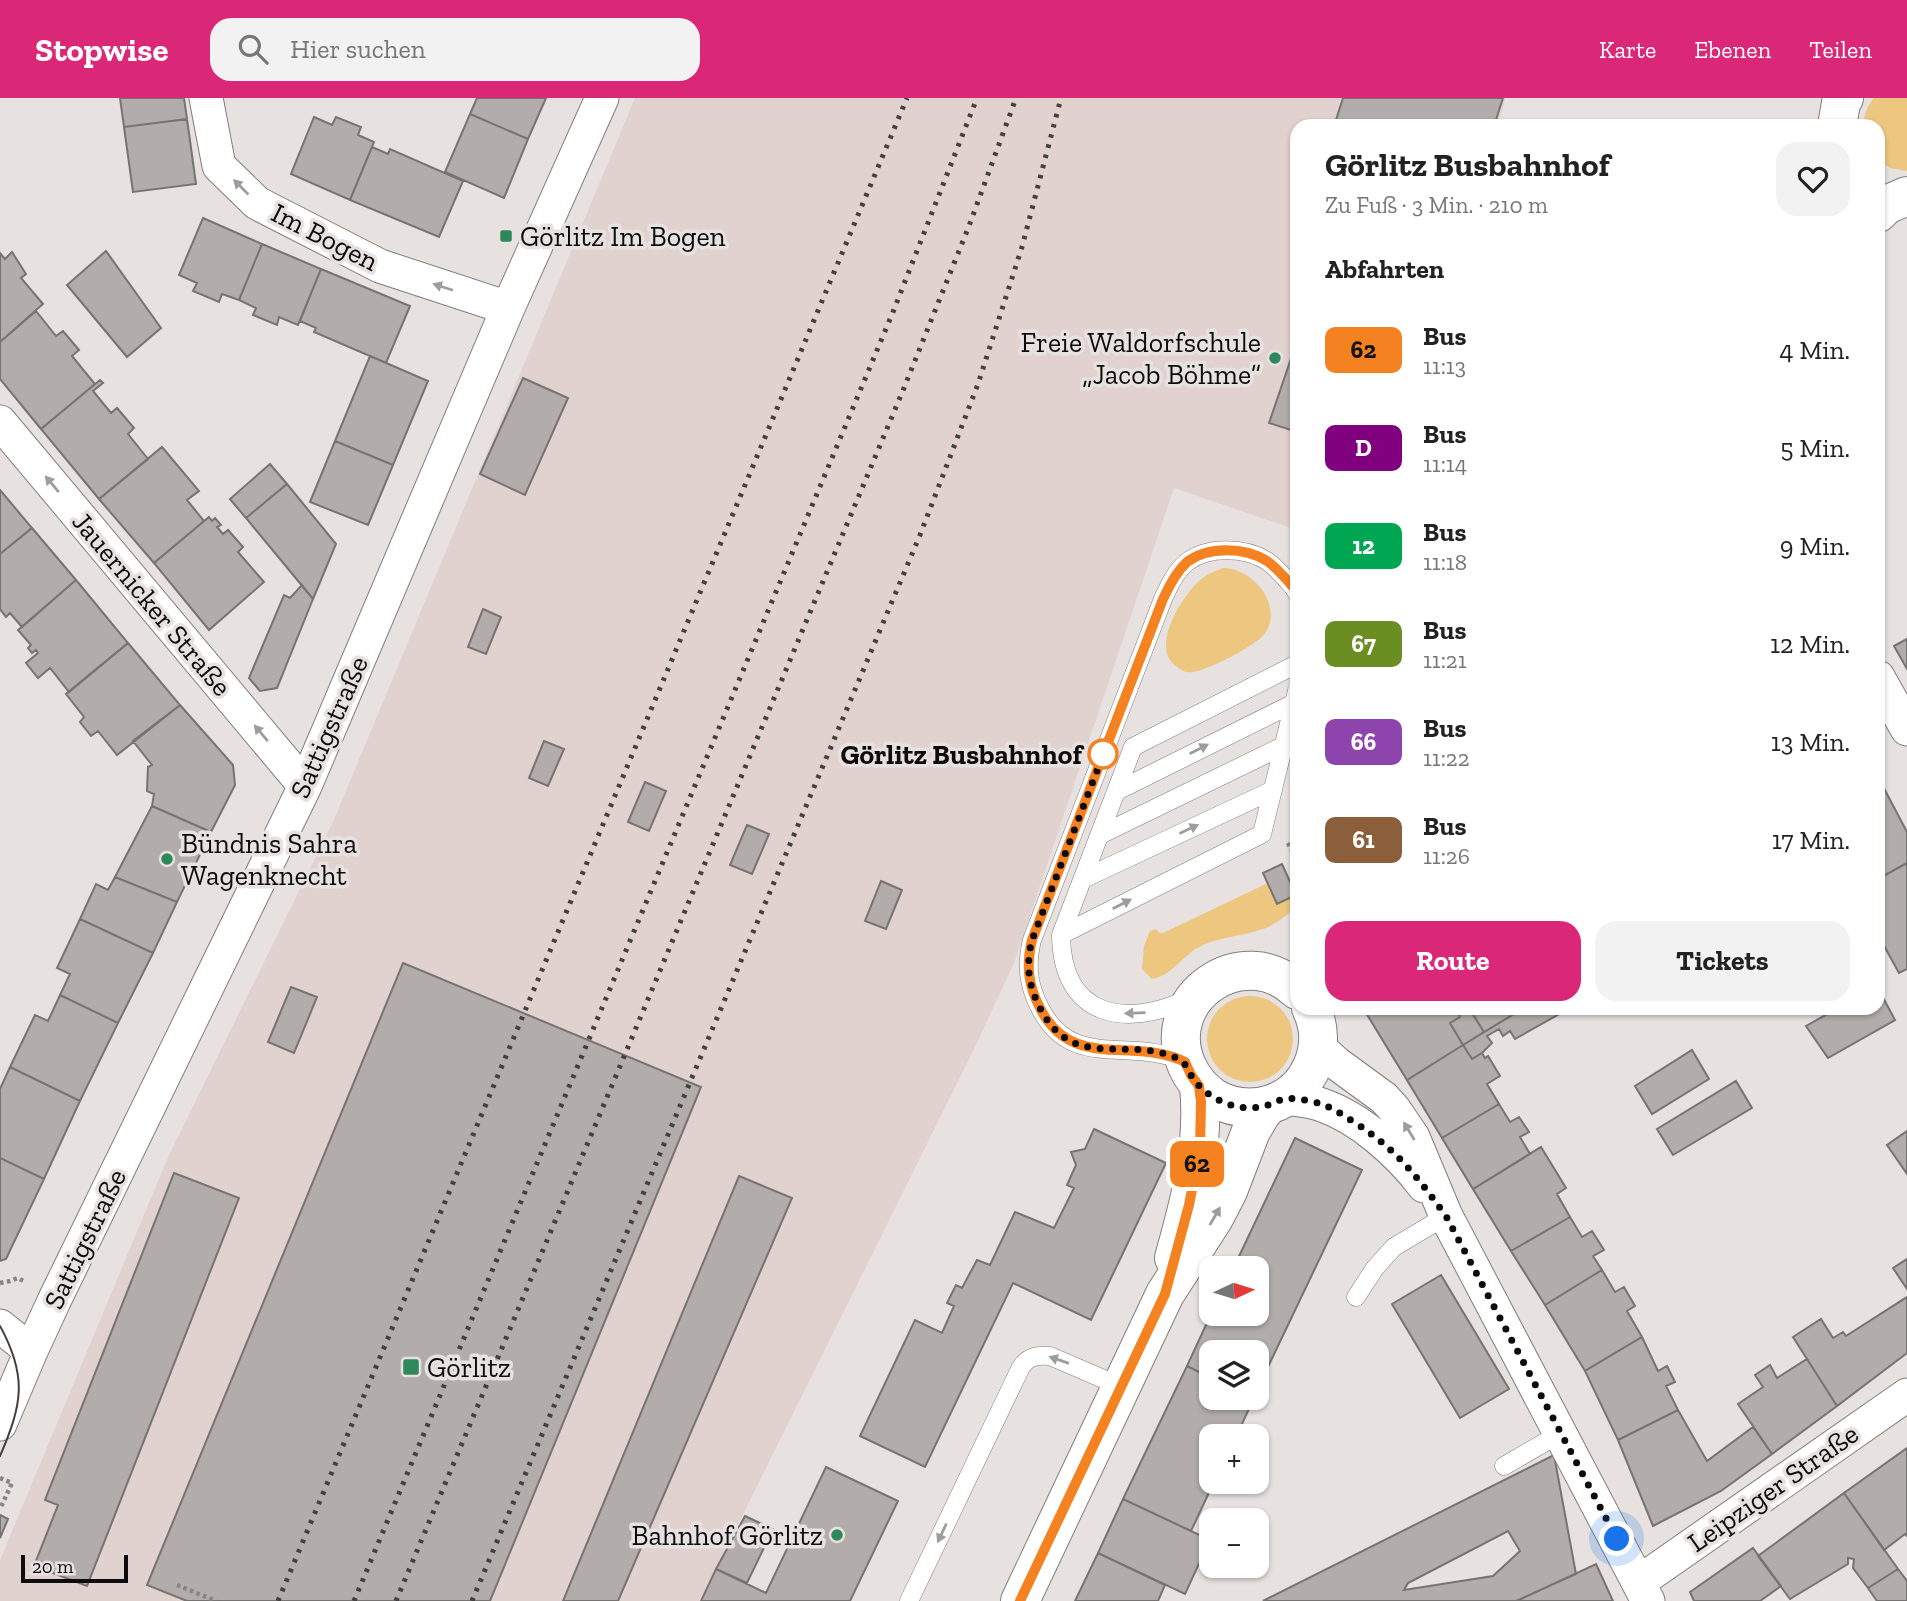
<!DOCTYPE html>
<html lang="de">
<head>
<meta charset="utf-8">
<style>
  :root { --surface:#fff; --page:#f2f2f2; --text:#222; --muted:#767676; --accent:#db2777 }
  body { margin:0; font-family:"Zilla Slab",serif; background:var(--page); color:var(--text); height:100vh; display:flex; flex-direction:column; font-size:26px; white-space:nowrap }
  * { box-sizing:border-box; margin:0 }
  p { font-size:23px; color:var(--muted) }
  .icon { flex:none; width:38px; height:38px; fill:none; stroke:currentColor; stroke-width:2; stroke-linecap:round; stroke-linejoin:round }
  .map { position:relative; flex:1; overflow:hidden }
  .details { position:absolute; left:1290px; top:21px; width:595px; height:896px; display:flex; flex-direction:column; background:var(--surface); border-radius:21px; box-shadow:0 2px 5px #0004 }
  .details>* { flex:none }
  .badge { padding:0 14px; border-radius:10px; font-size:24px; line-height:46px }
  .needle { width:46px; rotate:86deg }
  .buttons { position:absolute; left:1199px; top:1158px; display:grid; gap:14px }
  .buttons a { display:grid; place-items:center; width:70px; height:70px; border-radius:14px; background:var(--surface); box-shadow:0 2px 5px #0004; font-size:35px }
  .scale { position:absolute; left:21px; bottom:18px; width:107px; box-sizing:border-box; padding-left:7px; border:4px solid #0d0b0b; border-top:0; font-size:19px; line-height:24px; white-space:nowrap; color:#0d0b0b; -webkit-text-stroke:5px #e7e1e0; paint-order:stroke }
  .you { position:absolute; width:35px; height:35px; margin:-18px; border:5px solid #fff; border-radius:50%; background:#1a73e8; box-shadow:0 0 0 10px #1a73e833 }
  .map>.badge { position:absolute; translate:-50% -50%; box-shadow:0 0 0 4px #fff }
  h2 { padding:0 35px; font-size:26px; line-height:63px }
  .round { display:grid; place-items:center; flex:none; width:74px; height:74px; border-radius:21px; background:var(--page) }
  .overview { display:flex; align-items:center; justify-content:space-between; height:119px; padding:0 35px }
  h1 { font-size:33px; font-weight:800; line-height:52px }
  .primary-button { display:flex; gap:14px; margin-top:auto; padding:14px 35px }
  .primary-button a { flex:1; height:80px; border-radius:21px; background:var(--accent); color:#fff; font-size:28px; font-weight:800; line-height:80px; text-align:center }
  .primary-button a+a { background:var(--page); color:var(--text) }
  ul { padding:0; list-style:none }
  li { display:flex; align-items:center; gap:21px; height:98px; padding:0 35px }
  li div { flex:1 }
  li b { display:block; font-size:26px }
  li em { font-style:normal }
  li .badge { min-width:77px; font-weight:700; text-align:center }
  header { display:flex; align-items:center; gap:42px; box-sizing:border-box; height:98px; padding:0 35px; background:var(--accent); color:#fff }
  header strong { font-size:33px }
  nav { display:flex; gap:38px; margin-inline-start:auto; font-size:24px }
  .search { width:490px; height:63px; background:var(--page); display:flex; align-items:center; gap:18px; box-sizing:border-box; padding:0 24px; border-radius:21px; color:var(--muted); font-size:26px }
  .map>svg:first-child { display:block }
  .built { fill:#e1d2cf }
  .green { fill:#edc680 }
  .building { fill:#b2adaa; stroke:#777370; stroke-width:2; fill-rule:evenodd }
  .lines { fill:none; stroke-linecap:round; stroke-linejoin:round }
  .lane-casing { stroke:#837d7c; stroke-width:19 }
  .street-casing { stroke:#837d7c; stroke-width:35 }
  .secondary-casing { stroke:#837d7c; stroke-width:40 }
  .path { stroke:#888483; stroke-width:4.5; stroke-dasharray:3.5 3.5; stroke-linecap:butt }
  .lane { stroke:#fff; stroke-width:18 }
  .street { stroke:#fff; stroke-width:33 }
  .secondary { stroke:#fff; stroke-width:38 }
  .tram { stroke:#43403f; stroke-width:2 }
  .rail { stroke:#43403f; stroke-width:5; stroke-dasharray:3.5 7; stroke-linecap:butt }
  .oneway { fill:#9e9d9d }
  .line-casing { stroke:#fff; stroke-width:16 }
  .line { stroke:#f58220; stroke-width:10 }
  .walk { stroke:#0d0b0b; stroke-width:7; stroke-dasharray:0 12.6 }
  .poi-dot { fill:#2f875c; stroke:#e7e1e0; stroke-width:2.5 }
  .stop-dot { fill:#fff; stroke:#f58220; stroke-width:3.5 }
  .labels { text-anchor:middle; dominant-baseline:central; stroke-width:7; stroke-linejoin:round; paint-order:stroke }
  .poi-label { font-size:28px; fill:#0d0b0b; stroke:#e7e1e0; text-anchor:start }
  .street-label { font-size:28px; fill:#0d0b0b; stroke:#e7e1e0 }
  .stop-label { font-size:28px; font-weight:bold; fill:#0d0b0b; stroke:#e7e1e0; text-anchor:end }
</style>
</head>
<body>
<header>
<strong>Stopwise</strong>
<div class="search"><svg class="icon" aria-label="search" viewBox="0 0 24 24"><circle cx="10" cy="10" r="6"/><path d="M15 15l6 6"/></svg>Hier suchen</div>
<nav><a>Karte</a><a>Ebenen</a><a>Teilen</a></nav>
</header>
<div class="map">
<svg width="1907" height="1503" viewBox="0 0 1907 1503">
  <rect width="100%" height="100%" fill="#e7e1e0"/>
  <path class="built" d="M 635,0 L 1506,0 L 1497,28 L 1297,28 L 1297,432 L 1174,390 L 1014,865 L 976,947 L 700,1503 L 0,1503 L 0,1462 L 169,1057 L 333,724 Z"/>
  <path class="green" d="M 1874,0 L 1907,0 L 1907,73 L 1890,70 L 1878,62 L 1878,28 L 1863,28 C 1864,17 1867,8 1874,0 Z
    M 1223,470 C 1252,470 1283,506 1266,534 C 1258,547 1207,573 1192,574 C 1186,575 1183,573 1177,569 C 1149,551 1181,499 1200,482 C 1207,476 1215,473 1223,470 Z
    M 1268,785 L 1277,806 L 1297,797 L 1297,809 C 1285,818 1274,828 1260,832 C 1239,839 1217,839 1197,850 C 1182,859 1171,878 1152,881 L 1142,871 L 1144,848 L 1150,833 L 1156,831 L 1160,835 L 1163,835 Z
    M1207 941a43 43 0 1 1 86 0a43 43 0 1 1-86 0Z"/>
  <path class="building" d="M 120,0 L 184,0 L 187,21 L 124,29 Z
    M 477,0 L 546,0 L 528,41 L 470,16 Z
    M 1343,0 L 1503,0 L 1494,28 L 1334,28 Z
    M 470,16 L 528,41 L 504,100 L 445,74 Z
    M 314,19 L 332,27 L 336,19 L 361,29 L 358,37 L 374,44 L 350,102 L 291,76 Z
    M 187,21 L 196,86 L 133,94 L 124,29 Z
    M 372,49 L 388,56 L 390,51 L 463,83 L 439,139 L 350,102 Z
    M 203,120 L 262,146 L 239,202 L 222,196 L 219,204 L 193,193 L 197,185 L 179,177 Z
    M 262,146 L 321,171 L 298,227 L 279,219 L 277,227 L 253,217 L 256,210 L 239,202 Z
    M 106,153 L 161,230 L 127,259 L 67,187 Z
    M 12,154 L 26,176 L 21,180 L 43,206 L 0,244 L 0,155 L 5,161 Z
    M 321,171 L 410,208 L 386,265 L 314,234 L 316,230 L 300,223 Z
    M 36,213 L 56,238 L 63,233 L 79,252 L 72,258 L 95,286 L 41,331 L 0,281 L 0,244 Z
    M 1297,243 L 1297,334 L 1269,325 Z
    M 370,258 L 428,283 L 393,367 L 335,343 Z
    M 523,280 L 568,300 L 525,397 L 480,376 Z
    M 100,282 L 103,285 L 93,293 L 111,315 L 117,310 L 134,330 L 128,336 L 148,361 L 99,401 L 41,331 Z
    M 335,343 L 393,367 L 368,427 L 310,404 Z
    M 162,349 L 199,393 L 187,402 L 204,423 L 154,465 L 99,401 Z
    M 270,366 L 287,386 L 246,420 L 230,401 Z
    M 287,386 L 336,446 L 313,501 L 246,420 Z
    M 0,392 L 32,430 L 0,456 Z
    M 209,419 L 212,423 L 215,420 L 221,427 L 217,429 L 223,436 L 228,432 L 243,449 L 238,454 L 264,484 L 209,532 L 154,465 Z
    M 32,430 L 76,482 L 22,529 L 10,515 L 6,519 L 0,511 L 0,456 Z
    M 76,482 L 128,545 L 69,594 L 50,570 L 38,580 L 26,565 L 38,555 L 36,552 L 32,555 L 28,550 L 31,547 L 18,532 Z
    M 302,487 L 313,501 L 277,590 L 260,593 L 249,580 L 284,497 L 290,500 Z
    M 483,511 L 501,519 L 486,556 L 468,549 Z
    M 1907,541 L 1907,571 L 1894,548 Z
    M 128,545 L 180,607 L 117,657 L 98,633 L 91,638 L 80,624 L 84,619 L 66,596 Z
    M 180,607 L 233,667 L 235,687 L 211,734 L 152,708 L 154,696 L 147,693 L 148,669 L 152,667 L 133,643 Z
    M 544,643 L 564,651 L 548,688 L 529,680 Z
    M 1878,679 L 1907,734 L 1907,765 L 1878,781 Z
    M 645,684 L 666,693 L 649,733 L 628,724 Z
    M 152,708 L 211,734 L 177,804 L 115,779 Z
    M 747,727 L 769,736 L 752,776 L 730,767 Z
    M 1907,765 L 1907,871 L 1899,875 L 1878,837 L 1878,781 Z
    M 1282,766 L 1296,797 L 1277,806 L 1263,775 Z
    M 115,779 L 177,804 L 153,855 L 80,821 L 96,786 L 108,792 Z
    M 881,783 L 902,792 L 886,831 L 865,823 Z
    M 80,821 L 153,855 L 118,925 L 60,897 L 70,876 L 57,870 Z
    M 403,865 L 701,989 L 490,1503 L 187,1503 L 147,1487 Z
    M 291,889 L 317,899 L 294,955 L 268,944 Z
    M 1878,890 L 1895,922 L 1828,960 L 1806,928 L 1838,910 L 1878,910 Z
    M 60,897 L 118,925 L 80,1003 L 10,969 L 35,917 L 48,923 Z
    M 1363,910 L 1455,910 L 1460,919 L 1450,925 L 1463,947 L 1407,982 Z
    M 1467,910 L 1469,910 L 1484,934 L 1463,947 L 1450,925 L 1460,919 L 1458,916 Z
    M 1473,910 L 1524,910 L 1484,934 L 1470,912 Z
    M 1524,910 L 1570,910 L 1515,941 L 1510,933 L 1503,938 L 1499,931 L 1487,938 L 1492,945 L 1482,955 L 1472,961 L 1463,947 Z
    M 1463,947 L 1472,961 L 1482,955 L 1485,960 L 1488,958 L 1500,978 L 1487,986 L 1499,1006 L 1442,1040 L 1407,982 Z
    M 1692,952 L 1709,981 L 1652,1016 L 1635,988 Z
    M 10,969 L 80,1003 L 44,1081 L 0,1060 L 0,991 Z
    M 1736,983 L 1752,1010 L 1673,1057 L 1657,1031 Z
    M 1499,1006 L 1510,1024 L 1519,1019 L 1529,1034 L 1520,1039 L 1530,1056 L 1473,1091 L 1442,1040 Z
    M 1094,1031 L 1166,1065 L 1091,1222 L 1013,1185 L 925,1369 L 860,1338 L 915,1222 L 942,1235 L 954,1208 L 947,1205 L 956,1187 L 962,1190 L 977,1162 L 990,1167 L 1015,1114 L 1054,1130 L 1074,1090 L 1067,1087 L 1076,1067 L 1071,1054 L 1085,1051 Z
    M 1907,1033 L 1907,1076 L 1887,1047 Z
    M 1295,1040 L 1362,1072 L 1256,1294 L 1256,1255 L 1211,1255 L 1211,1280 L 1187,1268 L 1211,1216 L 1256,1216 L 1256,1171 L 1233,1171 Z
    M 1541,1049 L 1566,1090 L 1557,1096 L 1570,1119 L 1511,1153 L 1473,1091 Z
    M 0,1060 L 44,1081 L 6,1161 L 0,1163 Z
    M 174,1075 L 239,1100 L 87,1488 L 34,1468 L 58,1407 L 45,1402 Z
    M 739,1078 L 792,1100 L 618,1503 L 563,1503 Z
    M 1570,1119 L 1582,1139 L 1592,1133 L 1604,1152 L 1593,1158 L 1602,1172 L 1545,1207 L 1511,1153 Z
    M 1907,1161 L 1907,1191 L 1893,1170 Z
    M 1602,1172 L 1615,1194 L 1624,1189 L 1635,1208 L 1627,1213 L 1642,1239 L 1585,1273 L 1545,1207 Z
    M 1441,1177 L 1509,1291 L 1460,1320 L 1392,1206 Z
    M 1907,1199 L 1907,1255 L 1837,1308 L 1793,1239 L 1821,1221 L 1833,1240 L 1843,1234 L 1846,1238 Z
    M 1642,1239 L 1658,1273 L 1667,1268 L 1675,1284 L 1666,1288 L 1678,1312 L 1618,1342 L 1585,1273 Z
    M 1807,1261 L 1837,1308 L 1772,1356 L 1738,1306 L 1763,1289 L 1755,1277 L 1770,1267 L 1777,1280 Z
    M 1187,1268 L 1211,1280 L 1211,1300 L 1254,1300 L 1236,1339 L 1211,1339 L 1211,1384 L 1214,1384 L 1191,1433 L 1123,1401 Z
    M 1678,1312 L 1707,1363 L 1753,1329 L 1772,1356 L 1721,1393 L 1653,1428 L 1618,1342 Z
    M 1907,1350 L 1907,1438 L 1905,1436 L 1884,1452 L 1844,1395 Z
    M 1554,1357 L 1576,1476 L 1516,1503 L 1263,1503 ZM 1508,1433 L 1520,1453 L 1493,1478 L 1404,1492 L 1408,1485 Z
    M 826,1369 L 898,1403 L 850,1503 L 701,1503 L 716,1471 L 766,1495 Z
    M 1844,1395 L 1898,1471 L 1868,1490 L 1853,1470 L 1854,1461 L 1848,1460 L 1848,1466 L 1790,1501 L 1758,1458 Z
    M 1123,1401 L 1210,1442 L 1185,1496 L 1098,1455 Z
    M 0,1417 L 8,1421 L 0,1440 Z
    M 745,1418 L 773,1431 L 747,1485 L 716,1471 Z
    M 1753,1450 L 1781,1488 L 1760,1503 L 1694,1503 L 1690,1494 Z
    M 1098,1455 L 1165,1487 L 1158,1503 L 1075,1503 Z
    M 1596,1466 L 1613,1503 L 1519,1503 L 1519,1502 Z
    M 1898,1471 L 1907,1483 L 1907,1503 L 1877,1503 L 1868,1490 Z"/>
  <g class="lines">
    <defs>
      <path id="lane" d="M 1117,693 L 1294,605
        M 1100,737 L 1283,648
        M 1083,781 L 1273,692
        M 1061,837 L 1262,736 L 1297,593
        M 1190,900 C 1126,931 1062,920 1061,837 L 1133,649 L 1297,566
        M 1185,964 C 1132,938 1072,974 1040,910 C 1028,887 1026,867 1032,842 L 1163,501 C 1169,488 1175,474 1187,464 C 1208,448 1245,449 1267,463 C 1277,470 1286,481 1294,490 L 1297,495
        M 1356,1199 L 1375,1170 L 1394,1149 L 1446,1118
        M 1504,1368 L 1561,1335
        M 909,1503 L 1021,1269 C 1029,1258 1037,1257 1050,1258 L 1122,1289"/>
      <path id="street" d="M 206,0 L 219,68 L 257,105 L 380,168 L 508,210
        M 0,324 L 305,688
        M 1878,579 L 1907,631
        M 1318,944 L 1324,954 L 1336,965 L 1384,1000 L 1394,1011 L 1413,1039 L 1446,1118 L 1648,1503
        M 1284,1000 C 1297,1002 1310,1002 1322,1007 C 1360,1020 1400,1056 1424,1088
        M 0,1228 L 31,1253
        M 0,1326 L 31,1253 L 54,1203 L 305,688 L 508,210 L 602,0
        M 1639,1484 L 1907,1297"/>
      <path id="secondary" d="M 1837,28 L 1841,5 L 1844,0
        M 1878,115 L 1886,107 L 1907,98
        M 1297,892 C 1243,841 1157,900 1187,968 C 1193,981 1202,992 1214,1000 C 1232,1010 1252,1012 1271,1006 C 1311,993 1329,947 1311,910
        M 1174,1160 C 1190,1103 1205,1048 1199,988
        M 1020,1503 L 1165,1196 L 1214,1120 L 1228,1093 L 1251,1033 L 1261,1016 L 1269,1007"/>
    </defs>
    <use href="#lane" class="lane-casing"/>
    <use href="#street" class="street-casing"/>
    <use href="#secondary" class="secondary-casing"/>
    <path class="path" d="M 1288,745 L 1297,763
      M 0,1185 L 10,1183 L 18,1180 L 25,1184
      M 0,1380 L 12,1385 L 0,1411
      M 177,1487 L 216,1503"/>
    <use href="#lane" class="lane"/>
    <use href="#street" class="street"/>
    <use href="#secondary" class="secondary"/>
    <path class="tram" d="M 0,1228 C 28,1279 22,1307 0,1358"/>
    <path class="rail" d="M 278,1503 L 907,0
      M 354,1503 L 893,214 L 977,0
      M 396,1503 L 904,290 L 969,128 L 1016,0
      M 472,1503 L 920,437 L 978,286 L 1022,149 L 1061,0"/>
  </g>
  <defs><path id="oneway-solid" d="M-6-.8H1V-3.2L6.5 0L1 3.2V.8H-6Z" transform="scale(1.75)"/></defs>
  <g class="oneway">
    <use href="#oneway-solid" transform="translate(241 89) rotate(-135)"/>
    <use href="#oneway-solid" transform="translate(443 189) rotate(-162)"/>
    <use href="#oneway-solid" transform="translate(52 386) rotate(-130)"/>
    <use href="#oneway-solid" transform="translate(261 635) rotate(-130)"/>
    <use href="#oneway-solid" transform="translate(1199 651) rotate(-27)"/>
    <use href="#oneway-solid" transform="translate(1189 731) rotate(-25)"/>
    <use href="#oneway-solid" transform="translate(1122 806) rotate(-27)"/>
    <use href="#oneway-solid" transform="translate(1135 915) rotate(178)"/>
    <use href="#oneway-solid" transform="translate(1409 1033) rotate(-121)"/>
    <use href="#oneway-solid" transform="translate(1215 1118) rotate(-60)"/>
    <use href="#oneway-solid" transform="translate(1059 1262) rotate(-161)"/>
    <use href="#oneway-solid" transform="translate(942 1435) rotate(115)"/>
  </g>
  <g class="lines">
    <defs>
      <path id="line" d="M 1020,1503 L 1165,1196 L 1189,1107 L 1200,1051 L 1201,1004 L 1199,988 L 1191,977 L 1185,964 C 1133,938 1072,974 1040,910 C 1028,887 1026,867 1032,842 L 1163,501 C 1169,488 1176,474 1187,464 C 1208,448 1245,449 1267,463 C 1277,470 1286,481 1294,490 L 1297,495"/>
    </defs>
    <use href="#line" class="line-casing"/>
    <use href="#line" class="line"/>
    <path class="walk" d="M 1103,656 L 1107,647 L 1032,842 C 1026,866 1028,886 1039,908 C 1072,974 1121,938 1174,959 C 1185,963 1186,968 1191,977 C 1201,994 1220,1005 1238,1009 C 1251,1011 1263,1009 1275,1005 C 1278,1003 1281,1001 1285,1001 C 1295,999 1311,1003 1321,1006 C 1333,1010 1343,1017 1354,1024 C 1397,1052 1416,1077 1446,1118 L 1617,1441"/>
  </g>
  <g class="poi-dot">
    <rect x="499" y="131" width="14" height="14" rx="3.5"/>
    <circle cx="1275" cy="260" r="7"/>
    <circle cx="167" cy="761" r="7"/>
    <rect x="402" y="1260" width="18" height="18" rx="3.5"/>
    <circle cx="837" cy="1437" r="7"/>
  </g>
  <circle class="stop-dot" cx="1103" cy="656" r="14"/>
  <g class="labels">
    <g class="poi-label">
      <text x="520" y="138">Görlitz Im Bogen</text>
      <text x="1261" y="244" text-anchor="end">Freie Waldorfschule<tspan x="1261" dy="32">„Jacob Böhme“</tspan></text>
      <text x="181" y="745">Bündnis Sahra<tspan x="181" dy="32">Wagenknecht</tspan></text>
      <text x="427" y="1269">Görlitz</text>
      <text x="823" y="1437" text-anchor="end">Bahnhof Görlitz</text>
    </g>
    <g class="street-label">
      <text transform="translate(325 139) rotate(27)">Im Bogen</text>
      <text transform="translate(152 506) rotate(50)">Jauernicker Straße</text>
      <text transform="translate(329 629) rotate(-66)">Sattigstraße</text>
      <text transform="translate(85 1141) rotate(-64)">Sattigstraße</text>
      <text transform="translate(1773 1390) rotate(-35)">Leipziger Straße</text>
    </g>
    <g class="stop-label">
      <text x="1082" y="656">Görlitz Busbahnhof</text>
    </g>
  </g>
</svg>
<div class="buttons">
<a><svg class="needle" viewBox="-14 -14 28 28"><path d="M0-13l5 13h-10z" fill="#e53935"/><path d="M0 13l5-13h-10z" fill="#767676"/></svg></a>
<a><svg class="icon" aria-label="layers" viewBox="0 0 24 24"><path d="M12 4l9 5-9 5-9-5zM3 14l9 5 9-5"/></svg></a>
<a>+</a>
<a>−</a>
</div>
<div class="scale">20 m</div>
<div class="you" style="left:1617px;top:1441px"></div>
<b class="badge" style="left:1197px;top:1066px;background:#f58220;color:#111">62</b>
<section class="details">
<div class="overview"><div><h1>Görlitz Busbahnhof</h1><p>Zu Fuß · 3 Min. · 210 m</p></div><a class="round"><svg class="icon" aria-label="heart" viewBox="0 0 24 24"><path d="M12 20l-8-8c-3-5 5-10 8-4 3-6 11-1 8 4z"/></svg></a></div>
<h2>Abfahrten</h2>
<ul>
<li><span class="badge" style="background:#f58220;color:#111">62</span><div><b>Bus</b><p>11:13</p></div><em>4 Min.</em></li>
<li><span class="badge" style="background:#800080;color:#fff">D</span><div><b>Bus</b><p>11:14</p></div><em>5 Min.</em></li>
<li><span class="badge" style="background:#00a651;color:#fff">12</span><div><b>Bus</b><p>11:18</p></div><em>9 Min.</em></li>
<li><span class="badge" style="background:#6b8e23;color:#fff">67</span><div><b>Bus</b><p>11:21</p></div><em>12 Min.</em></li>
<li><span class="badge" style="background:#8e44ad;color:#fff">66</span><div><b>Bus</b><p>11:22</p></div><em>13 Min.</em></li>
<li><span class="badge" style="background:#8b5e3c;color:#fff">61</span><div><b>Bus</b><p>11:26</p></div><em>17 Min.</em></li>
</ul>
<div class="primary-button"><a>Route</a><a>Tickets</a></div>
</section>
</div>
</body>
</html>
